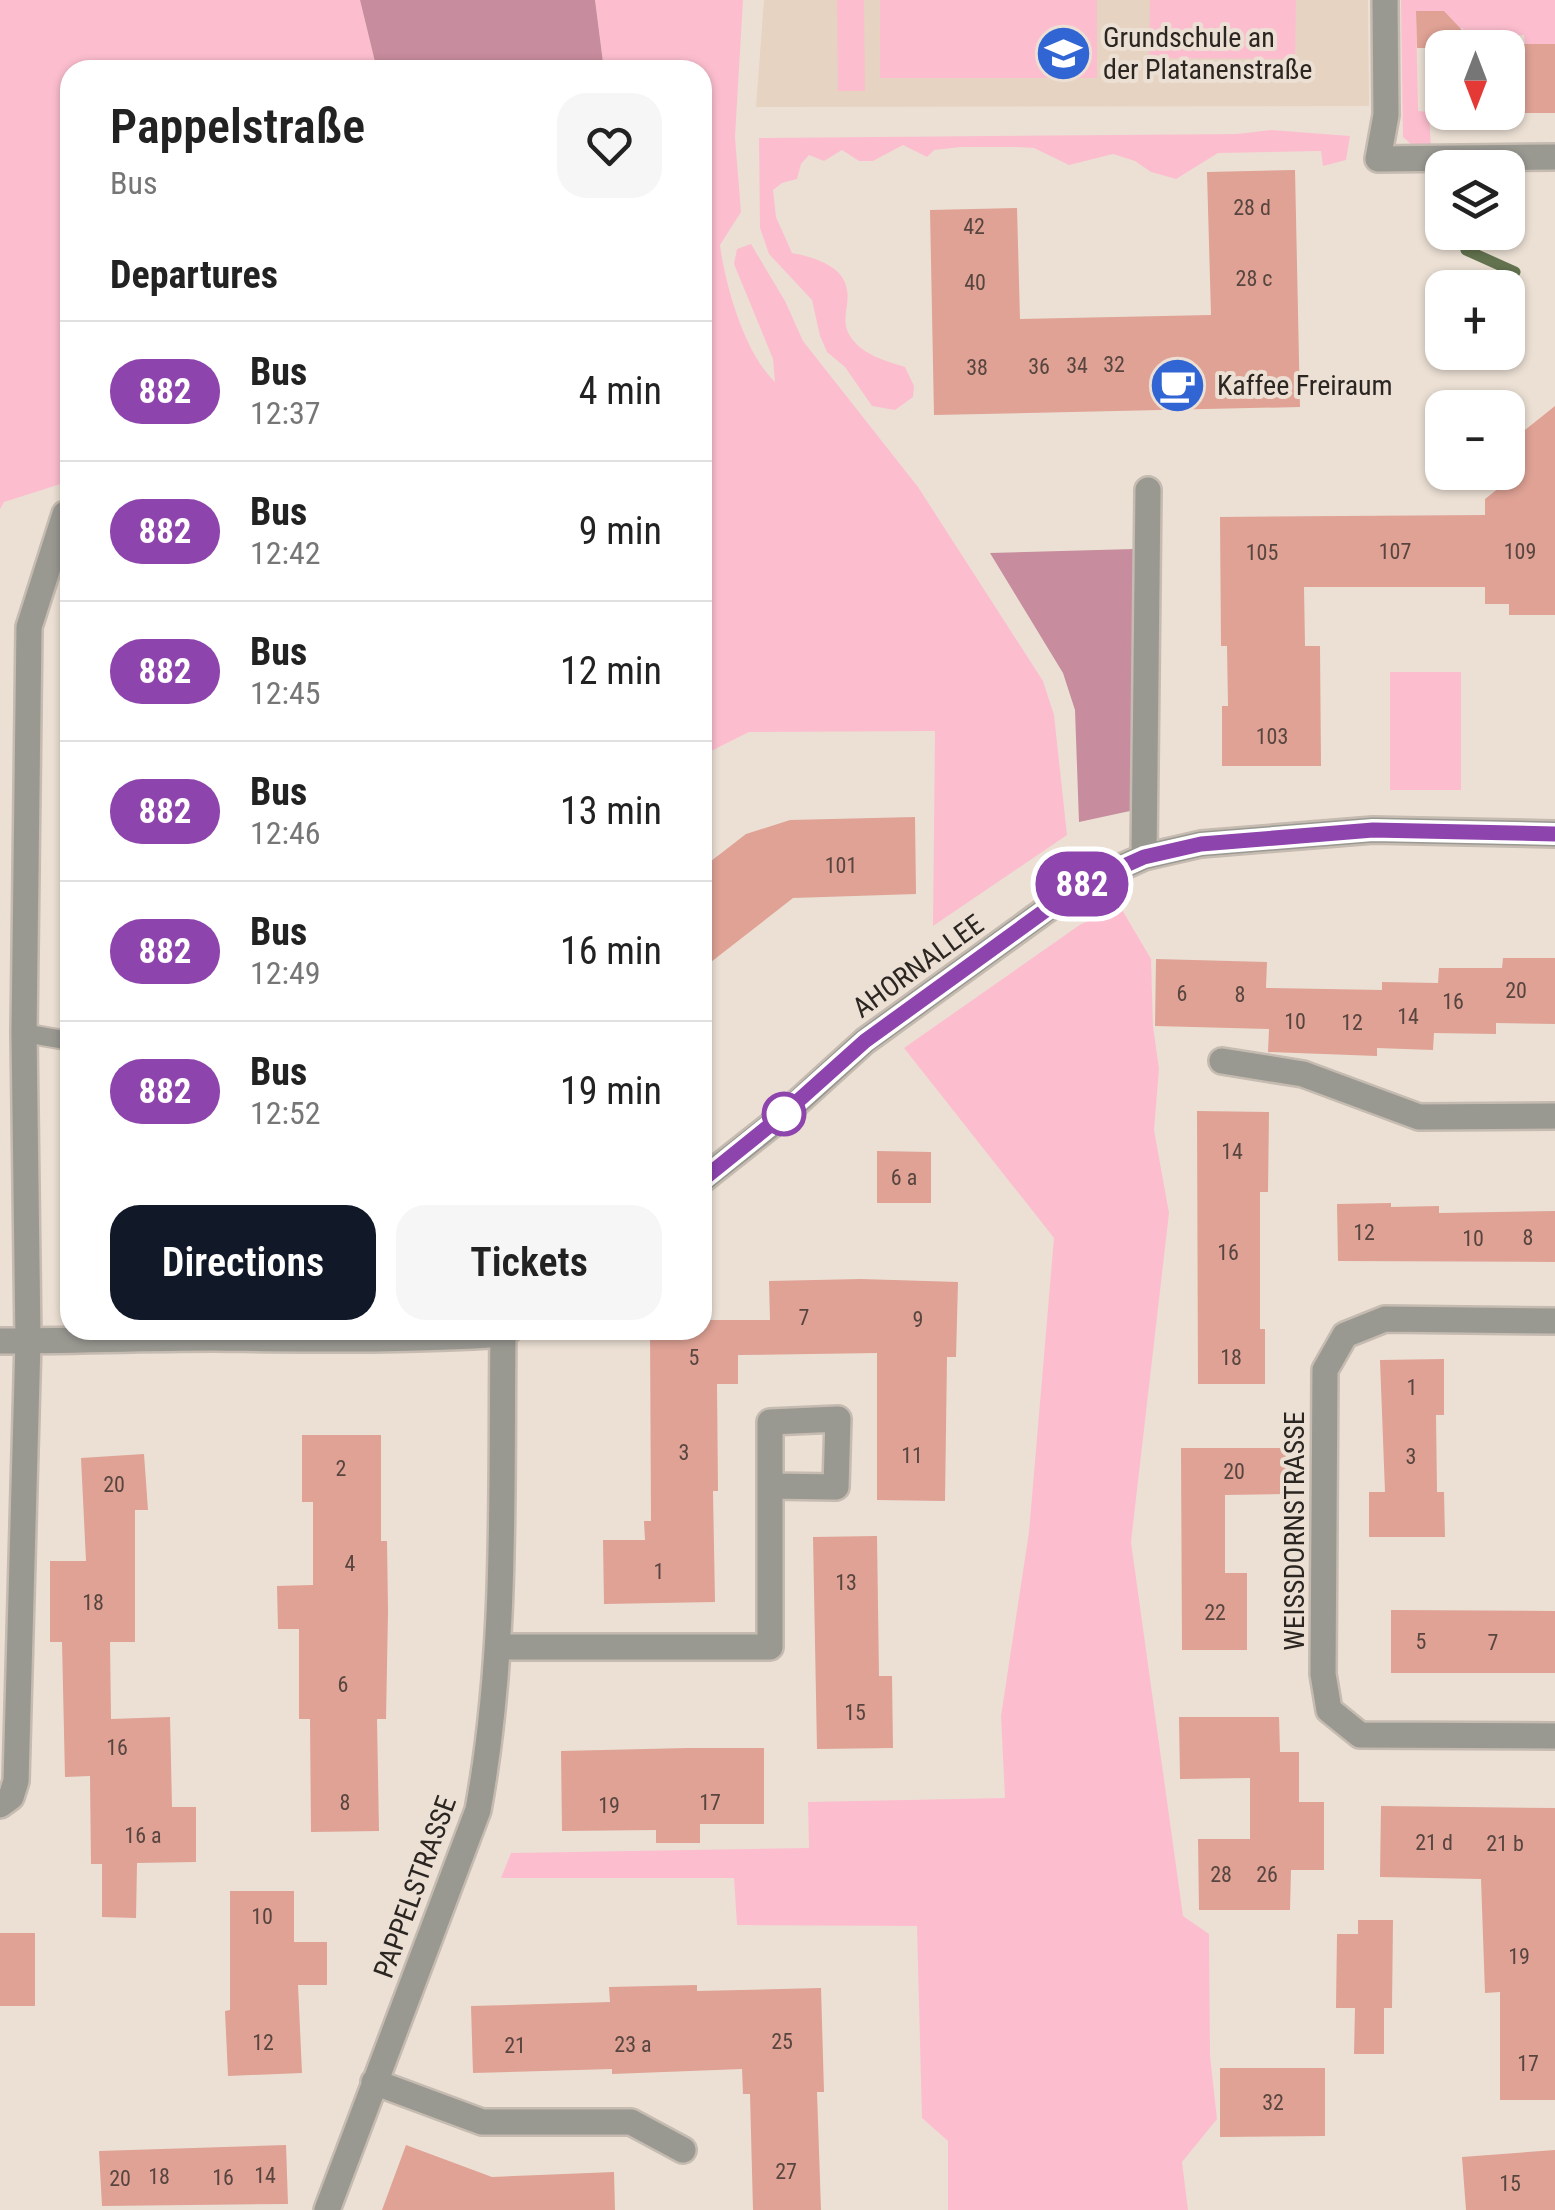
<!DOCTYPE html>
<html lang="en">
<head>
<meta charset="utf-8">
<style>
  :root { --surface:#fff; --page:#f6f6f6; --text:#222; --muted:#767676; --line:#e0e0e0; --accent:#111827 }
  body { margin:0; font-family:"Roboto Condensed",sans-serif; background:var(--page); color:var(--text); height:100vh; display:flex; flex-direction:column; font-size:38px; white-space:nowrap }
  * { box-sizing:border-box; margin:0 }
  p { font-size:32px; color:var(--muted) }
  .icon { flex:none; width:55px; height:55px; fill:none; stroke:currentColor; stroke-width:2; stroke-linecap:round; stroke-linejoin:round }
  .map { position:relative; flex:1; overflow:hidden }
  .panel { position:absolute; left:60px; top:60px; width:652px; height:1280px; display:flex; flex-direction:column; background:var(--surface); border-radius:30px; box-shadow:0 2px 8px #0004 }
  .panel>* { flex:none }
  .badge { padding:0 20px; border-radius:32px; font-size:35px; line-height:65px }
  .needle { width:65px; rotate:180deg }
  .fabs { position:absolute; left:1425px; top:30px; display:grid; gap:20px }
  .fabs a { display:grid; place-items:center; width:100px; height:100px; border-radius:20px; background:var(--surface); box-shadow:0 2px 8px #0004; font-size:50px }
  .map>.badge { position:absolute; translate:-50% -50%; box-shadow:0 0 0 5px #fff }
  h2 { padding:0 50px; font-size:38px; line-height:90px }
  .round { display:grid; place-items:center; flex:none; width:105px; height:105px; border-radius:30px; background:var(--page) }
  .headline { display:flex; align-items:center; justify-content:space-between; height:170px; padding:0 50px }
  h1 { font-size:48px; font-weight:600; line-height:75px }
  .button { display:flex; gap:20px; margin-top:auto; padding:20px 50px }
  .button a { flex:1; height:115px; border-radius:30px; background:var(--accent); color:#fff; font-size:40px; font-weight:600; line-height:115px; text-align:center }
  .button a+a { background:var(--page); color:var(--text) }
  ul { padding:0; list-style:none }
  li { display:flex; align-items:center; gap:30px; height:140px; padding:0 50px; border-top:2px solid var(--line) }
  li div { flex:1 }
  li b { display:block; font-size:38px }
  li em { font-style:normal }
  li .badge { min-width:110px; font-weight:700; text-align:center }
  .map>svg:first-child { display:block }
  .built { fill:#e6d3c2 }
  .green { fill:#fcbecf }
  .forest { fill:#c78c9d }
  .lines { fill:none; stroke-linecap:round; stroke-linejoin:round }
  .stream { stroke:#63734f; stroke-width:11 }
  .building { fill:#dfa295 }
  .lane-casing { stroke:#c5bbb0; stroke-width:22 }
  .street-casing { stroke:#c5bbb0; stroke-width:30 }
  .lane { stroke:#999891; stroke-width:18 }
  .street { stroke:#999891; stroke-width:25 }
  .line-casing { stroke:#fff; stroke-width:22 }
  .line { stroke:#8e44ad; stroke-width:15 }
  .stop-dot { fill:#fff; stroke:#8e44ad; stroke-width:5 }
  .labels { text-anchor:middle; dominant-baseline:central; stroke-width:8; stroke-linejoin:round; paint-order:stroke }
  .number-label { font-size:22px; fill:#58453f }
  .poi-label { font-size:28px; fill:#2b2622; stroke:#ece0d4; text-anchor:start }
  .street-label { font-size:28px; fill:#2b2622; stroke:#ece0d4 }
</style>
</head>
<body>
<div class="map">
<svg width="1555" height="2210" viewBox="0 0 1555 2210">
  <rect width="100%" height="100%" fill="#ece0d4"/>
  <path class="built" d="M 764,0 L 1368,0 L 1369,106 L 756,107 Z"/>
  <path class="green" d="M 0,0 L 360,0 L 377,70 L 70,70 L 70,481 L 4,502 L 0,509 Z
    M 595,0 L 743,0 L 735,137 L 741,212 L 720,245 C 725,285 745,354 775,382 L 773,359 L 734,264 L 737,249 L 751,244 L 785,301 L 803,341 L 918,487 L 1043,681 L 1054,715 L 1067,835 L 933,926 L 935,731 L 749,732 L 703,755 L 702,70 L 604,70 Z
    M 837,0 L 864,0 L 865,91 L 838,91 Z
    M 880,0 L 1097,0 L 1097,78 L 880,78 Z
    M 1150,0 L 1296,0 L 1295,59 L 1149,58 Z
    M 1401,0 L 1555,0 L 1555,44 L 1525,46 L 1524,35 L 1503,36 L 1503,44 L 1464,45 L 1463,28 L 1449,28 L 1421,11 L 1416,16 L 1418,111 L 1429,112 L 1431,150 L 1417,150 L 1403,137 Z
    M 1271,130 L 1350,136 L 1346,160 L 1323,166 L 1321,151 L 1218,153 L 1176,179 L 1151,172 L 1135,161 L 1113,154 L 1069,165 L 1034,148 L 1015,147 L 961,147 L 934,150 L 927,157 L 903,145 L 873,161 L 859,161 L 842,150 L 824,161 L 809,155 L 801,164 L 797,179 L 782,183 L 773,190 L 776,217 L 792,253 C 812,257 844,265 847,290 C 850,306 840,320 850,336 C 862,355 886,361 905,367 L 914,386 L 913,397 L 895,410 L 872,406 L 845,367 L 827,352 L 820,336 L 812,300 L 769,254 L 760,228 L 759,138 L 1237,134 Z
    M 1390,672 L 1461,672 L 1461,790 L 1390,790 Z
    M 1121,908 L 1151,959 L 1153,1026 L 1159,1069 L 1154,1130 L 1169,1213 L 1131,1542 L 1183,1916 L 1209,1934 L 1210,2056 L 1217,2119 L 1182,2162 L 1188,2210 L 948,2210 L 948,2141 L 922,2118 L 917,1926 L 737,1925 L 734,1878 L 501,1878 L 511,1853 L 809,1848 L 808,1802 L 1005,1798 L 1001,1716 L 1029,1532 L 1054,1238 L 904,1048 L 1081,924 Z"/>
  <path class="forest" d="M 360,0 L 595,0 L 604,70 L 377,70 Z
    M 1134,549 L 1130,811 L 1079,822 L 1075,710 L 1063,673 L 990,553 Z"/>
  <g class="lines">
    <path class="stream" d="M 1466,250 L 1515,272"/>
  </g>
  <path class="building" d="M 1416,11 L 1444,11 L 1479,48 L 1417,48 Z
    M 1508,44 L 1555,44 L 1555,113 L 1508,113 Z
    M 1295,170 L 1300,407 L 934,415 L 930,210 L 1017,208 L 1020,319 L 1211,315 L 1207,172 Z
    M 1555,406 L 1555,615 L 1509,615 L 1509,604 L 1485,604 L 1485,587 L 1304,587 L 1305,646 L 1320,646 L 1321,766 L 1222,766 L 1222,706 L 1228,706 L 1227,646 L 1221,646 L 1220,517 L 1485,515 L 1485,499 L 1524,468 L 1513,454 L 1517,450 L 1510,442 Z
    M 915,817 L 916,894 L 793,898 L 702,969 L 702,868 L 746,834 L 790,820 Z
    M 1503,958 L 1555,958 L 1555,1024 L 1496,1023 L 1496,1034 L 1434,1033 L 1433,1050 L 1377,1048 L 1377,1056 L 1268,1052 L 1269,1029 L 1155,1026 L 1156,959 L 1267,962 L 1266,988 L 1382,990 L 1382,982 L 1438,983 L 1439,968 L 1502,968 Z
    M 1197,1111 L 1269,1112 L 1268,1192 L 1260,1192 L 1260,1329 L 1265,1329 L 1265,1384 L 1198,1384 Z
    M 877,1151 L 931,1152 L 931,1203 L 877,1203 Z
    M 1391,1203 L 1391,1207 L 1439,1206 L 1439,1213 L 1555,1211 L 1555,1262 L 1338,1261 L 1337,1204 Z
    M 861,1279 L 958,1282 L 956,1357 L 947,1357 L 945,1501 L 877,1500 L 877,1353 L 738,1355 L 738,1384 L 717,1384 L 718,1491 L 713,1491 L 715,1602 L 604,1604 L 603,1540 L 645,1540 L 644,1521 L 651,1521 L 650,1330 L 702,1330 L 702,1320 L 770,1320 L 769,1281 Z
    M 1444,1359 L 1444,1415 L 1436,1415 L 1437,1492 L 1444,1492 L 1445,1537 L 1369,1537 L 1369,1492 L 1385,1492 L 1380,1360 Z
    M 302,1435 L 381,1435 L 381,1541 L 387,1541 L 388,1611 L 386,1719 L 377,1719 L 379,1831 L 311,1832 L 310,1719 L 299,1719 L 299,1629 L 278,1629 L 277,1586 L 313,1585 L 313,1502 L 302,1502 Z
    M 1181,1448 L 1286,1448 L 1286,1494 L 1225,1495 L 1225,1573 L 1247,1573 L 1247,1650 L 1182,1650 Z
    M 144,1454 L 148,1510 L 135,1510 L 135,1642 L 110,1642 L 111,1719 L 170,1717 L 172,1807 L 196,1807 L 196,1862 L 137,1863 L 136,1918 L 102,1917 L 102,1864 L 91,1864 L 90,1776 L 65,1777 L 62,1642 L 50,1642 L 50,1561 L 86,1561 L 81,1458 Z
    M 877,1536 L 879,1676 L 892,1676 L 893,1748 L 817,1749 L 813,1537 Z
    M 1391,1610 L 1555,1611 L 1555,1673 L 1391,1673 Z
    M 1179,1717 L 1279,1717 L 1280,1752 L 1299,1752 L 1299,1802 L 1324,1802 L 1324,1870 L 1291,1870 L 1290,1910 L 1199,1910 L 1198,1839 L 1250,1839 L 1250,1778 L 1180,1779 Z
    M 688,1748 L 764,1748 L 764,1824 L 700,1824 L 700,1843 L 656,1843 L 656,1830 L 562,1831 L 561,1751 Z
    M 1381,1806 L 1555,1808 L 1555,2100 L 1500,2100 L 1500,1992 L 1485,1993 L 1481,1879 L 1380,1877 Z
    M 230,1891 L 294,1891 L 294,1942 L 327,1942 L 327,1985 L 298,1985 L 302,2073 L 228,2076 L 225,2011 L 230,2010 Z
    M 1358,1920 L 1393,1920 L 1392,2008 L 1384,2008 L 1384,2054 L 1354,2054 L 1355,2008 L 1336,2008 L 1337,1934 L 1358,1934 Z
    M 0,1933 L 35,1933 L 35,2006 L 0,2006 Z
    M 697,1985 L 697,1991 L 821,1988 L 824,2092 L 817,2092 L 821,2210 L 753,2210 L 750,2094 L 743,2094 L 742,2069 L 612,2074 L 612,2069 L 473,2073 L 471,2006 L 610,2002 L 609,1987 Z
    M 1220,2068 L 1325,2068 L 1325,2136 L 1220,2137 Z
    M 286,2145 L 288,2204 L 102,2206 L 99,2151 Z
    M 406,2145 L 492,2177 L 614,2172 L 615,2210 L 382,2210 Z
    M 1555,2150 L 1555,2210 L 1466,2210 L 1462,2157 Z"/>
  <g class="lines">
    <defs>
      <path id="lane" d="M 24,1033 L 70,1041"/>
      <path id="street" d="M 1385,0 L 1386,115 L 1378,159 L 1555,157
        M 1144,857 L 1148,490
        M 1222,1061 L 1303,1074 L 1419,1117 L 1555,1116
        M 702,1180 L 779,1119 L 865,1041 L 1079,886 L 1144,857 L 1201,844 L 1373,830 L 1555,834
        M 1555,1321 L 1385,1319 L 1345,1335 L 1325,1370 L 1323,1674 L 1329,1710 L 1360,1735 L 1555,1736
        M 0,1341 C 71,1341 142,1338 214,1338 C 311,1339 406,1341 503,1334 L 509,1330
        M 498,1647 L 770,1647 C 770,1572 770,1497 770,1422 L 838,1419 L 836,1487 L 770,1486
        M 0,1805 L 11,1797 L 16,1781 L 28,1341 L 24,1033 L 29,627 L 65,514
        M 374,2082 L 482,2122 L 631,2122 L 683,2150
        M 327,2210 L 478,1810 C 507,1653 501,1493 503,1334"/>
    </defs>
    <use href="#lane" class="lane-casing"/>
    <use href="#street" class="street-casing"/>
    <use href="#lane" class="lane"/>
    <use href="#street" class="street"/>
  </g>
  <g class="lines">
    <defs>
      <path id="line" d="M 702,1180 L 779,1118 L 865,1041 L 1079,886 L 1144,857 L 1201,844 L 1373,830 L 1555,834"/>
    </defs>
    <use href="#line" class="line-casing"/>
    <use href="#line" class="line"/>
  </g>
  <defs>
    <symbol id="school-disc" viewBox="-11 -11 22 22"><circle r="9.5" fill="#3265d4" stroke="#ece0d4"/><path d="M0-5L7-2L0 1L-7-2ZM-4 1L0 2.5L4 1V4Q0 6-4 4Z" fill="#fff"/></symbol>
    <symbol id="cafe-disc" viewBox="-11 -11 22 22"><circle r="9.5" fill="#3265d4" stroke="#ece0d4"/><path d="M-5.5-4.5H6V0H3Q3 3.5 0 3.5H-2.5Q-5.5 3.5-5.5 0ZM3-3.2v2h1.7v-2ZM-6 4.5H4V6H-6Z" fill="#fff"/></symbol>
  </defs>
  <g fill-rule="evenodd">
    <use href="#school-disc" x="1032" y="22" width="63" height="63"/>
    <use href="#cafe-disc" x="1146" y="354" width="63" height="63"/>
  </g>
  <circle class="stop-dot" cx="784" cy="1114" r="20"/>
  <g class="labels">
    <g class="number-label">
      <text x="1252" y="207">28 d</text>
      <text x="974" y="226">42</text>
      <text x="1254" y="278">28 c</text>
      <text x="975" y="282">40</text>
      <text x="1114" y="364">32</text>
      <text x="1077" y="365">34</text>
      <text x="1039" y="366">36</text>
      <text x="977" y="367">38</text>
      <text x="1395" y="551">107</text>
      <text x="1520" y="551">109</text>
      <text x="1262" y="552">105</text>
      <text x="1272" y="736">103</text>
      <text x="841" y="865">101</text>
      <text x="1516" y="990">20</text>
      <text x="1182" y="993">6</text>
      <text x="1240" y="994">8</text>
      <text x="1453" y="1001">16</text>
      <text x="1408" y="1016">14</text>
      <text x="1295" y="1021">10</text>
      <text x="1352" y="1022">12</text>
      <text x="1232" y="1151">14</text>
      <text x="904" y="1177">6 a</text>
      <text x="1364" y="1232">12</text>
      <text x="1528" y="1237">8</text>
      <text x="1473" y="1238">10</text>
      <text x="1228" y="1252">16</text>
      <text x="804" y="1317">7</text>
      <text x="918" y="1319">9</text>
      <text x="694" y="1357">5</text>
      <text x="1231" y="1357">18</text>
      <text x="1412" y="1387">1</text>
      <text x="684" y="1452">3</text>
      <text x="912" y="1455">11</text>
      <text x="1411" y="1456">3</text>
      <text x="341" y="1468">2</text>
      <text x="1234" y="1471">20</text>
      <text x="114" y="1484">20</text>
      <text x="350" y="1563">4</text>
      <text x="659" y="1571">1</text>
      <text x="846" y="1582">13</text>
      <text x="93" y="1602">18</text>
      <text x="1215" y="1612">22</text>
      <text x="1421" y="1641">5</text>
      <text x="1493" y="1642">7</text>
      <text x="343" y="1684">6</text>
      <text x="855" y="1712">15</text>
      <text x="117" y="1747">16</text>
      <text x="345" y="1802">8</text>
      <text x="710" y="1802">17</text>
      <text x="609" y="1805">19</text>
      <text x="143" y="1835">16 a</text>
      <text x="1434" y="1842">21 d</text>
      <text x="1505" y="1843">21 b</text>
      <text x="1221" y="1874">28</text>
      <text x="1267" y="1874">26</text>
      <text x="262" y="1916">10</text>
      <text x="1519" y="1956">19</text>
      <text x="782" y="2041">25</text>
      <text x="263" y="2042">12</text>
      <text x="633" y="2044">23 a</text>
      <text x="515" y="2045">21</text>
      <text x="1528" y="2063">17</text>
      <text x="1273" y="2102">32</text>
      <text x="786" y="2171">27</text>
      <text x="265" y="2175">14</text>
      <text x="159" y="2176">18</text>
      <text x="223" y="2177">16</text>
      <text x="120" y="2178">20</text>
      <text x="1510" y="2183">15</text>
    </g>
    <g class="poi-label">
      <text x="1103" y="37">Grundschule an<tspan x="1103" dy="32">der Platanenstraße</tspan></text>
      <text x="1217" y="385">Kaffee Freiraum</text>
    </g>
    <g class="street-label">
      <text transform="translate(918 966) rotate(-36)">AHORNALLEE</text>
      <text transform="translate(1294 1531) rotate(-90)">WEISSDORNSTRASSE</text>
      <text transform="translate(415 1887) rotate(-70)">PAPPELSTRASSE</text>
    </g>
  </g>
</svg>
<div class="fabs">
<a><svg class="needle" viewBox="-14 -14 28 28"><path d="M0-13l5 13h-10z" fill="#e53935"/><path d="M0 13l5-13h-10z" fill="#767676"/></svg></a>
<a><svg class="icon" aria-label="layers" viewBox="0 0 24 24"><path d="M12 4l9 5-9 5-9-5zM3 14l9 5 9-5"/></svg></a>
<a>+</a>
<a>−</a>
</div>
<b class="badge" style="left:1082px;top:884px;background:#8e44ad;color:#fff">882</b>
<section class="panel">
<div class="headline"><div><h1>Pappelstraße</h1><p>Bus</p></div><a class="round"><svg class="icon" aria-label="heart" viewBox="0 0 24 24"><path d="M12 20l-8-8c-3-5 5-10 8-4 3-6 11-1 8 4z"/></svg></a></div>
<h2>Departures</h2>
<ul>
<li><span class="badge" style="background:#8e44ad;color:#fff">882</span><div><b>Bus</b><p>12:37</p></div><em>4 min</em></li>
<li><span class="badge" style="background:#8e44ad;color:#fff">882</span><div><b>Bus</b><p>12:42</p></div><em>9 min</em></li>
<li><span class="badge" style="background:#8e44ad;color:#fff">882</span><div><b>Bus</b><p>12:45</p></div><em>12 min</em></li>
<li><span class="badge" style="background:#8e44ad;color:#fff">882</span><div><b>Bus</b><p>12:46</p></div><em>13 min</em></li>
<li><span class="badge" style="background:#8e44ad;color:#fff">882</span><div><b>Bus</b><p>12:49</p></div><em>16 min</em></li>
<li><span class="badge" style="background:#8e44ad;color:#fff">882</span><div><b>Bus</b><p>12:52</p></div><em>19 min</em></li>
</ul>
<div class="button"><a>Directions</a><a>Tickets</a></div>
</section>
</div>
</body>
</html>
